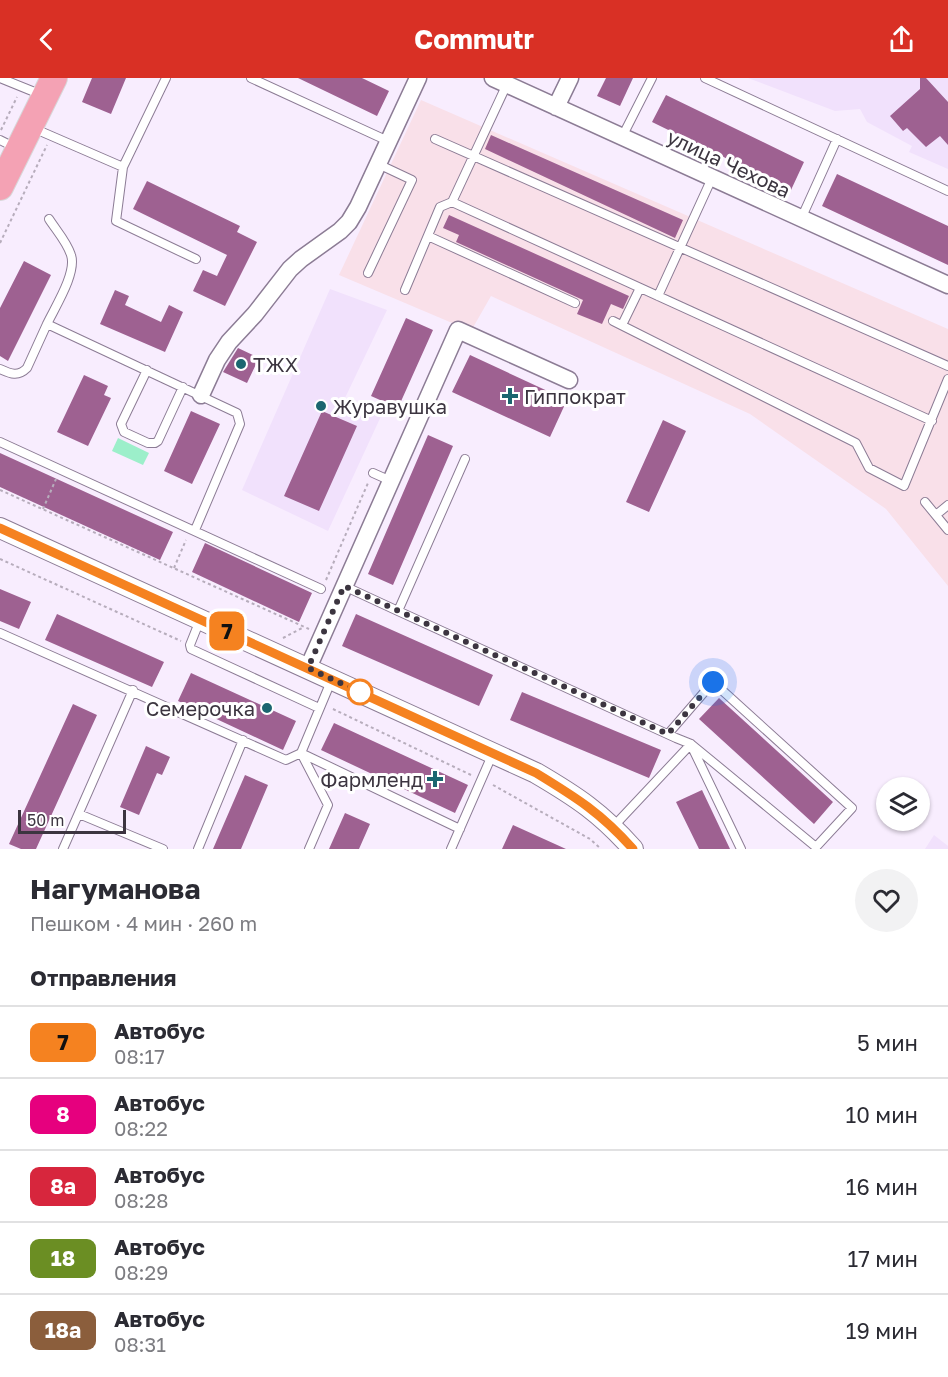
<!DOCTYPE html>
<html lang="ru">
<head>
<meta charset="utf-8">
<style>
  :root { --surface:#fff; --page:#f2f2f3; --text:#2b2b33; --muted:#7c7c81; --line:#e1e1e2; --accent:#d93025 }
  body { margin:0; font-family:"Golos Text",sans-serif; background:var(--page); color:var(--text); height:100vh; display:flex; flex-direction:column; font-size:22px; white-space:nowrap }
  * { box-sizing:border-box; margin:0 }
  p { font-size:20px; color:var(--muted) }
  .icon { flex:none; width:33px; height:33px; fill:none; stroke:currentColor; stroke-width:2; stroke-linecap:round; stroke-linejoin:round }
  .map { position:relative; height:771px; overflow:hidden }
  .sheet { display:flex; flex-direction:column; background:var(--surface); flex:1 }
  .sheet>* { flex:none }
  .badge { padding:0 12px; border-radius:9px; font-size:21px; line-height:39px }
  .buttons { position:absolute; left:876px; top:699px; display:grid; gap:12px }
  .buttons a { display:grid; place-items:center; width:54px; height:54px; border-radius:50%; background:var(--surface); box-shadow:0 2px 4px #0004; font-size:30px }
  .scale { position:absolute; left:18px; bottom:15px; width:108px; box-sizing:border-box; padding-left:6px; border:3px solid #3c3540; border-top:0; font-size:16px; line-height:21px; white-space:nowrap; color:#3c3540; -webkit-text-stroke:4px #fff; paint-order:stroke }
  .you { position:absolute; width:30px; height:30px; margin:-15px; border:4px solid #fff; border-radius:50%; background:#1a73e8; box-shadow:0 0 0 9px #1a73e833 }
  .map>.badge { position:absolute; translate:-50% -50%; box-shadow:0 0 0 3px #fff }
  h2 { padding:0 30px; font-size:22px; line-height:54px }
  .round { display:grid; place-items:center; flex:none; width:63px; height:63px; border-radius:32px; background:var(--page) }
  .headline { display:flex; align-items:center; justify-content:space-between; height:102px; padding:0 30px }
  h1 { font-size:28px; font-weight:700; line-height:45px }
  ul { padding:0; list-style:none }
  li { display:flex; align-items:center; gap:18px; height:72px; padding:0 30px; border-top:2px solid var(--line) }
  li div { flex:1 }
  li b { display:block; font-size:22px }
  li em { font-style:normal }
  li .badge { min-width:66px; font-weight:700; text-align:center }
  header { display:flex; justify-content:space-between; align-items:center; height:78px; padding:0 30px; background:var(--accent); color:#fff; font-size:27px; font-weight:700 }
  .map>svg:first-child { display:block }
  .industrial { fill:#f9e0e9 }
  .built { fill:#f1e1fc }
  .green { fill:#9cefca }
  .building { fill:#9e6191 }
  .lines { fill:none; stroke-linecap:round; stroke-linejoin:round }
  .service-casing { stroke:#8c7c95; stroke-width:10 }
  .minor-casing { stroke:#8c7c95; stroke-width:19 }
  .tertiary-casing { stroke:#8c7c95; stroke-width:22 }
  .primary-casing { stroke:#d8d7d9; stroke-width:28 }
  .path { stroke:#b7adbc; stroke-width:2; stroke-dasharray:3 3; stroke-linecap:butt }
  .service { stroke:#fff; stroke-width:8 }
  .minor { stroke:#fff; stroke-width:16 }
  .tertiary { stroke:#fff; stroke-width:20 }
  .primary { stroke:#f4a2b4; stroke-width:26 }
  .line-casing { stroke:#fff; stroke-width:14 }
  .line { stroke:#f58220; stroke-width:9 }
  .walk { stroke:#3c3540; stroke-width:6; stroke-dasharray:0 10.8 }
  .poi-dot { fill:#1b6670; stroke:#fff; stroke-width:2 }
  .stop-dot { fill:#fff; stroke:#f58220; stroke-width:3 }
  .labels { text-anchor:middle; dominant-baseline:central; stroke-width:6; stroke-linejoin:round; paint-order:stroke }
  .street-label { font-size:20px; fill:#3c3540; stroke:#fff }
  .poi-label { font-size:20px; fill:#3c3540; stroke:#fff; text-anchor:start }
</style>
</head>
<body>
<header><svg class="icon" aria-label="back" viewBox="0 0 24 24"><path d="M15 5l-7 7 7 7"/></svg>Commutr<svg class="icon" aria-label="share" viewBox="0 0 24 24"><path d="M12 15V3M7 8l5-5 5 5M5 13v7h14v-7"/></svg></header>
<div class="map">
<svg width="948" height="771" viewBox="0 0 948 771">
  <rect width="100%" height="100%" fill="#f8edfe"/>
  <path class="industrial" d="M 421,22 L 948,251 L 948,508 L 886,431 L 750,336 L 491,218 L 471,253 L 339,197 Z"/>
  <path class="built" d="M 748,0 L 948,0 L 948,91 L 909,74 L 912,68 L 867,44 L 860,31 L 835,33 Z
    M 330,211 L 387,232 L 345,320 L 382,336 L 328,453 L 242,412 Z
    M 934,757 L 948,768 L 948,771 L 925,771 Z"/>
  <path class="green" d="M 118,360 L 149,375 L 143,387 L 112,373 Z"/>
  <path class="building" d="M 92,0 L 126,0 L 111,36 L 82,24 Z
    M 298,0 L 362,0 L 389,13 L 377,38 Z
    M 606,0 L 633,0 L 620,28 L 597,18 Z
    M 920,0 L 926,0 L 948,24 L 948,67 L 940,58 L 926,69 L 907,50 L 903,53 L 890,38 L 920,11 Z
    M 666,17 L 804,84 L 791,112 L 652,44 Z
    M 491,57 L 683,142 L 675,160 L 485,71 Z
    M 837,96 L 948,148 L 948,187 L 822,128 Z
    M 147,103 L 240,148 L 237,154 L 257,164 L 225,228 L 193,213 L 203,192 L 217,198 L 227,177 L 133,131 Z
    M 449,137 L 629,218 L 623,231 L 611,226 L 602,246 L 577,236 L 583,222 L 456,164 L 459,157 L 443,150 Z
    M 24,183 L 51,197 L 8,283 L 0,278 L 0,230 Z
    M 115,212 L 129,218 L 125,227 L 161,244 L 169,227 L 183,234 L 165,274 L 100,246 Z
    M 406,240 L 433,252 L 398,330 L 371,318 Z
    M 238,270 L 259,280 L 247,305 L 223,294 Z
    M 470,277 L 567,322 L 550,359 L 452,314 Z
    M 84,297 L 108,308 L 104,317 L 111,320 L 88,368 L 57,354 Z
    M 191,333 L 220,346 L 192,406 L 164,393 Z
    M 322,333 L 357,348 L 319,433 L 284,418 Z
    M 663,342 L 686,353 L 649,434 L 626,424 Z
    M 428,357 L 453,368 L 393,507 L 368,496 Z
    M 0,375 L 173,454 L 160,482 L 0,409 Z
    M 205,465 L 312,515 L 299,544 L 192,494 Z
    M 0,511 L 31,524 L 19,551 L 0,543 Z
    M 57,536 L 164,584 L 152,609 L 45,562 Z
    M 356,536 L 493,597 L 479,628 L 342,568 Z
    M 191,595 L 296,643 L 283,672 L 178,623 Z
    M 522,614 L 661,672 L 649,700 L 510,642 Z
    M 719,620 L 833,724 L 814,746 L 699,641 Z
    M 73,626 L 97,637 L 36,771 L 21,771 L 9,766 Z
    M 334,645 L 468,707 L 455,735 L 321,672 Z
    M 146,668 L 170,679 L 162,697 L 157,695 L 139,737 L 120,729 Z
    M 245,697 L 268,707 L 241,771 L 213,771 Z
    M 702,712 L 730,771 L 699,771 L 676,724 Z
    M 345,735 L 370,746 L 359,771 L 329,771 Z
    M 513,747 L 566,771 L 502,771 Z"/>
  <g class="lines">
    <defs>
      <path id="service" d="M 0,0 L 42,17
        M 251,0 L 388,63
        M 705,0 L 948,113
        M 33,50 L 123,89 L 116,143 L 196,181
        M 622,59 L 652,0
        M 435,61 L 948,288
        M 0,62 L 16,70
        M 123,89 L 166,0
        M 452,124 L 932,343
        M 801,141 L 837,61
        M 428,158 L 575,225
        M 368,195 L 412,102 L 378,86
        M 405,212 L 440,129 L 452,124 L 507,6
        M 658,218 L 712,100
        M 613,243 L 856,365 L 869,390 L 904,408 L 948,301
        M 47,246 C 55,229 77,195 71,177 C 67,164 56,152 49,141
        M 622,247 L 640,210
        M 0,291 C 11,296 18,299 27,290 L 47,246 L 237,335 L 240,346 L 195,452
        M 147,292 L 121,346 L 124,354 L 148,365 L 155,365 L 158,363 L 183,309
        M 0,364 L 321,511
        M 373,395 L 391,403
        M 925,424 L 948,452
        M 936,437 L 948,427
        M 344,508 L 398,533 L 676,660 L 691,666 L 816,769 L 852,730 L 713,604 L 668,656
        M 398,533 L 465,381
        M 200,542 L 190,567 L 191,571 L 319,630
        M 0,555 L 286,682 L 301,675 L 328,727 L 309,771
        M 332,601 L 301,675 L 460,751
        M 692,669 L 741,771
        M 79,736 L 163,771
        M 613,749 L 691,666
        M 63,771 L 133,612
        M 198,771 L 243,662
        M 451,771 L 493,675"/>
      <path id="minor" d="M 493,0 L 948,207
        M 556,29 L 570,0
        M 201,317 L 217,282 L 229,264 L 255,236 L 290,191 L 301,181 L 340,153 L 349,144 L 358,129 L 418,0
        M 308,590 L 458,252 L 569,302"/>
      <path id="tertiary" d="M 0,450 L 536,695 C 577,719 601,735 633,771"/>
      <path id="primary" d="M 0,109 L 54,0"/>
    </defs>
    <use href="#service" class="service-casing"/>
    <use href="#minor" class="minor-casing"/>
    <use href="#tertiary" class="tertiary-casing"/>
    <use href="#primary" class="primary-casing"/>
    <path class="path" d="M 1,52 L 17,19
      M 0,165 L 47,67
      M 0,412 L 309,551
      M 43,431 L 56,401
      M 0,481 L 181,563
      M 174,490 L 186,462
      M 326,502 L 368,405
      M 283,560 L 304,549
      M 333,631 L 471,697
      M 493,707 L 590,761 L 601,771"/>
    <use href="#service" class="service"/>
    <use href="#minor" class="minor"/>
    <use href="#tertiary" class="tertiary"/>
    <use href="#primary" class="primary"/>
  </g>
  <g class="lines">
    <defs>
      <path id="line" d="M 0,450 L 536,695 C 577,720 601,735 633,771"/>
    </defs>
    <use href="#line" class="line-casing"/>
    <use href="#line" class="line"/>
    <path class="walk" d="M 360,614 L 308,590 L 344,508 L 668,656 L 713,604"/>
  </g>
  <g class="poi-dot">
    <circle cx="241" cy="286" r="6"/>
    <path d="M507 309h6v6h6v6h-6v6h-6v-6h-6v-6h6z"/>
    <circle cx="321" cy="328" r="6"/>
    <circle cx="267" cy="630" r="6"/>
    <path d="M432 692h6v6h6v6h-6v6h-6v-6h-6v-6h6z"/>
  </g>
  <circle class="stop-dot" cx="360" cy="614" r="12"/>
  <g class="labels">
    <g class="street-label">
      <text transform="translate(729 85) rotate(25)">улица Чехова</text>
    </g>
    <g class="poi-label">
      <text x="253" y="286">ТЖХ</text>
      <text x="524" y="318">Гиппократ</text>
      <text x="333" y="328">Журавушка</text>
      <text x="255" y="630" text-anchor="end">Семерочка</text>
      <text x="423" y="701" text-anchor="end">Фармленд</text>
    </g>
  </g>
</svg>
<div class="buttons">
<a><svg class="icon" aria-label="layers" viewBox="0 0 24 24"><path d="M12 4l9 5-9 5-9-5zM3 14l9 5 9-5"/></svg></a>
</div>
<div class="scale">50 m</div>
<div class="you" style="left:713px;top:604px"></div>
<b class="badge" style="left:227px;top:553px;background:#f58220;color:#111">7</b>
</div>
<section class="sheet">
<div class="headline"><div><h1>Нагуманова</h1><p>Пешком · 4 мин · 260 m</p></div><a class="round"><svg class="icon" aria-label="heart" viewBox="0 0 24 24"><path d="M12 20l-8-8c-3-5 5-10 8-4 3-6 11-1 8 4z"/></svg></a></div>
<h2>Отправления</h2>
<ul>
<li><span class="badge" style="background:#f58220;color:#111">7</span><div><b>Автобус</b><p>08:17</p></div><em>5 мин</em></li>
<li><span class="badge" style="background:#e6007e;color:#fff">8</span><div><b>Автобус</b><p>08:22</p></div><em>10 мин</em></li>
<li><span class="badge" style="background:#d7263d;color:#fff">8а</span><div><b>Автобус</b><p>08:28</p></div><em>16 мин</em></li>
<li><span class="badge" style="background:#6b8e23;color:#fff">18</span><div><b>Автобус</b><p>08:29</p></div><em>17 мин</em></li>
<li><span class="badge" style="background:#8b5e3c;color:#fff">18а</span><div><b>Автобус</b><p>08:31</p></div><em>19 мин</em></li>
</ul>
</section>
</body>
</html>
